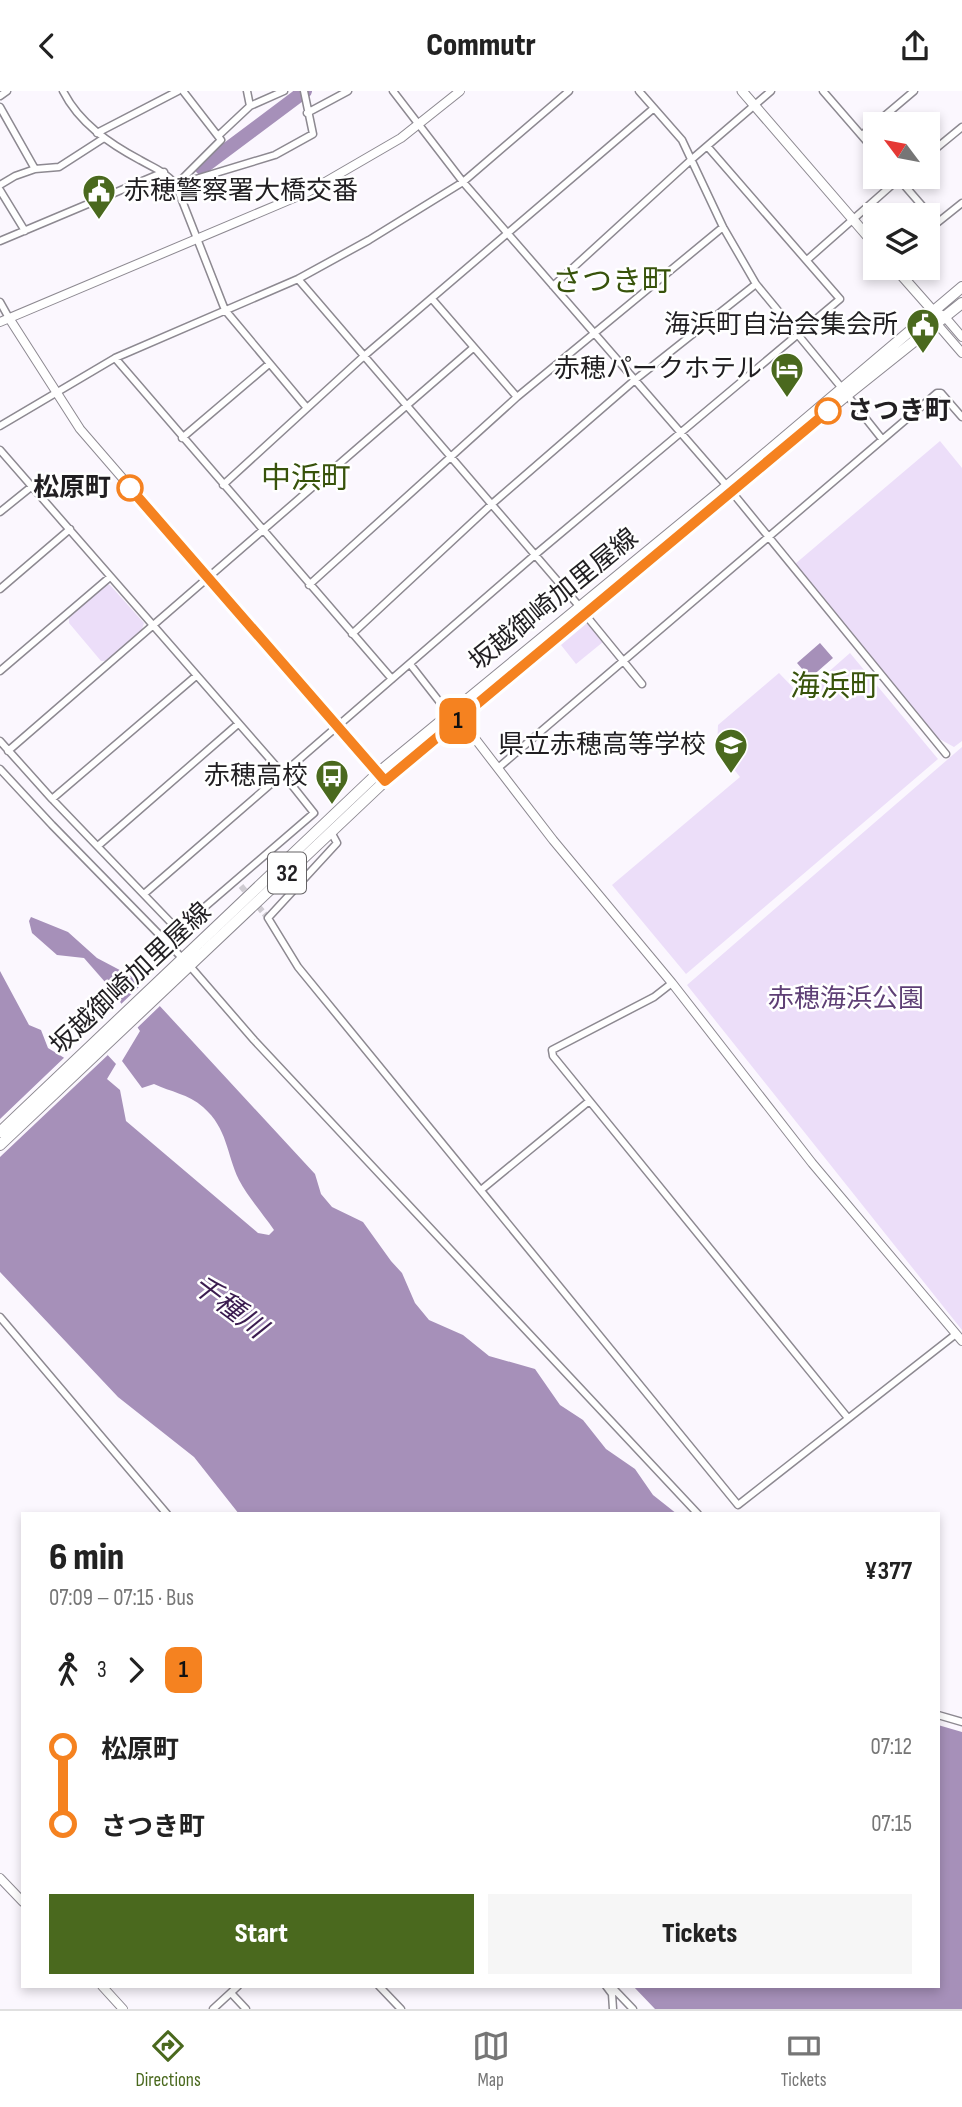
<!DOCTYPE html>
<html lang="en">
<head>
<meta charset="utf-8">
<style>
  :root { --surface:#fff; --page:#f6f6f6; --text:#222; --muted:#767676; --line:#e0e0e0; --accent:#4a691e }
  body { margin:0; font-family:"Sofia Sans Condensed","Noto Sans JP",sans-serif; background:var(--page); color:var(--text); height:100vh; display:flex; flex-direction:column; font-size:26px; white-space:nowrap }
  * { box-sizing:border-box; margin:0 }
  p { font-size:23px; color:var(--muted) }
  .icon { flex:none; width:38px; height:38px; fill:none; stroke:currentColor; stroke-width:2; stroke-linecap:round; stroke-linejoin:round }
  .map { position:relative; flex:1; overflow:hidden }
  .drawer { position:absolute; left:21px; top:1421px; width:919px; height:476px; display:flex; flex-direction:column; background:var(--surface); border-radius:0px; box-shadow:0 4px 10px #0003 }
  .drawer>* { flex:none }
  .badge { padding:0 14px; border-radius:10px; font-size:24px; line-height:46px }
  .needle { width:46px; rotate:302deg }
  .controls { position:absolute; left:863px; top:21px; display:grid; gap:14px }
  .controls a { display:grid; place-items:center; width:77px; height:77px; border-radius:0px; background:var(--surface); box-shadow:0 4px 10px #0003; font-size:35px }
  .map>.badge { position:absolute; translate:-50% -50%; box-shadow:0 0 0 4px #fff }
  .legs { display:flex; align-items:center; gap:10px; height:77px; padding:0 28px; font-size:23px }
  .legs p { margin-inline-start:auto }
  .headline { display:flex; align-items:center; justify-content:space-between; height:119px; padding:0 28px }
  h1 { font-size:38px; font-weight:800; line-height:52px }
  .cta { display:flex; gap:14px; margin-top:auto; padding:14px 28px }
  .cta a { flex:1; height:80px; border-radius:0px; background:var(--accent); color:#fff; font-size:28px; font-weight:800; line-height:80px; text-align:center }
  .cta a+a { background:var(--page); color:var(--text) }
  ul { padding:0 28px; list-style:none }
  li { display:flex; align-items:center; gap:24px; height:77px; font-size:26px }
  li i { display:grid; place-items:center; width:10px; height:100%; margin:0 9px; background:currentColor }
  li i::after { content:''; width:18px; height:18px; margin:-9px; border:5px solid; border-radius:50%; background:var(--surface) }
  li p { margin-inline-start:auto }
  li:first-child i { background:linear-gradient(#0000 50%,currentColor 0) }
  li:last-child i { background:linear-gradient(currentColor 50%,#0000 0) }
  header { display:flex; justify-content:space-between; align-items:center; height:91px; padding:0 28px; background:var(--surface); font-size:32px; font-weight:800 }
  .dock { display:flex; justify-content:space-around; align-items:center; height:98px; border-top:2px solid var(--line); background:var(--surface); font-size:19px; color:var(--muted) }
  .dock a { display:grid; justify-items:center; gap:4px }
  .dock .current { color:var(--accent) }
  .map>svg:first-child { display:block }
  .green { fill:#ecdef9 }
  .water { fill:#a690b9 }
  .pier { fill:#fbf7fe }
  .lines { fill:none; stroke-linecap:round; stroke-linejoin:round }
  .river { stroke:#a690b9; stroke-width:14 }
  .minor-tunnel { stroke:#cfccd2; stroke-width:6; stroke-dasharray:6 3; stroke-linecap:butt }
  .minor-casing { stroke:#8d8991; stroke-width:9 }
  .tertiary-casing { stroke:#8d8991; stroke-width:10 }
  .secondary-casing { stroke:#8d8991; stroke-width:11 }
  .primary-casing { stroke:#8d8991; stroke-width:12 }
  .minor { stroke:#fff; stroke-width:6 }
  .tertiary { stroke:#fff; stroke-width:8 }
  .secondary { stroke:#fff; stroke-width:9 }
  .primary { stroke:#fff; stroke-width:10 }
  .line-1-casing { stroke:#fff; stroke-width:16 }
  .line-1 { stroke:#f58220; stroke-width:10 }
  .stop-1-dot { fill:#fff; stroke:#f58220; stroke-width:3.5 }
  .labels { text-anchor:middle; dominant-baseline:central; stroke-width:5; stroke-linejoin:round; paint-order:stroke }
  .shield { fill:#fff; stroke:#646264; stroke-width:2 }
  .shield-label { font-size:24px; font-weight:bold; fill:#211f22 }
  .poi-label { font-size:26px; fill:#211f22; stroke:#fff; text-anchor:end }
  .stop-label { font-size:26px; font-weight:bold; fill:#211f22; stroke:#fff; text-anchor:start }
  .street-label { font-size:26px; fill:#211f22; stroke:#fff }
  .park-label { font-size:26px; fill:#5e3f75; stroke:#fff }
  .water-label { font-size:28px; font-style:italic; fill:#3b1c50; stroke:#fff }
  .quarter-label { font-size:30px; fill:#38530b; stroke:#fff }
</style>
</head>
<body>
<header><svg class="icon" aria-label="back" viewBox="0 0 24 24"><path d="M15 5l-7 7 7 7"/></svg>Commutr<svg class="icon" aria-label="share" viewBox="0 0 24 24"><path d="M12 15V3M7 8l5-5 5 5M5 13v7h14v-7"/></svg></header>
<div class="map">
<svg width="962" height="1918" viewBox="0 0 962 1918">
  <rect width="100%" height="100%" fill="#fbf7fe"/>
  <path class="green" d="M 940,350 L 962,377 L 962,650 L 954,656 L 934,645 L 795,473 Z
    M 107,493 L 110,494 L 144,532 L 142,538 L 107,570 L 101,570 L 69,532 L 69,527 Z
    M 587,532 L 603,551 L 576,573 L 561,554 Z
    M 850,562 L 938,668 L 686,883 L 612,794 L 740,686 L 717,657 L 718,634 L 779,582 L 801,605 Z
    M 962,656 L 962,1239 L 687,894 Z"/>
  <path class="water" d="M 820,552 L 833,567 L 810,587 L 797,572 Z
    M 31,826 L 68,841 L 97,867 L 133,886 L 315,1083 L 321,1103 L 332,1116 L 363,1131 L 391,1170 L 402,1182 L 415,1212 L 429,1229 L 463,1244 L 489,1265 L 535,1278 L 560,1314 L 583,1329 L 606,1358 L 635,1378 L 653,1404 L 677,1423 L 239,1423 L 194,1366 L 118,1306 L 0,1181 L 0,880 L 29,934 L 41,939 L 48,957 L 66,968 L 103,959 L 116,973 L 107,988 L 120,999 L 126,1030 L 258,1142 L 269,1144 L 274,1139 C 263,1123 248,1106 239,1089 C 226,1062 228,1038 203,1016 C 188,1003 171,1001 154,993 L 142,997 L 122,970 L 140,940 L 112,899 L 84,867 L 57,864 L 32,842 L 29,830 Z
    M 938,1634 L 962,1641 L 962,1918 L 655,1918 L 633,1895 L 938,1895 Z"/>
  <path class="pier" d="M 143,892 L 162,913 L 135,939 L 119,915 Z
    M 103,955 L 110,962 L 0,1066 L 0,1028 L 68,963 Z"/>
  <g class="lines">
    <path class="river" d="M 202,77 L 305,0"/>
    <path class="minor-tunnel" d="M 241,795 L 268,827"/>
    <defs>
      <path id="minor" d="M 63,0 C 79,32 110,53 140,69 C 156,78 164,80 176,94 L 221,49 L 183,0
        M 247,0 L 250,15
        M 304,0 L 313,43 L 275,64 L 176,94 L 225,219 L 307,317
        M 393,0 L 463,91 L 727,395 L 946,663
        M 639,0 L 682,49 L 723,136 L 756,193 L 841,296
        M 823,0 L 875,60
        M 0,5 L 7,0
        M 0,16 L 35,78
        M 307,22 L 348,0
        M 97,42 L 178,0
        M 862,44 L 914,0
        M 218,45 L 250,15 L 284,0
        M 928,64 L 962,36
        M 898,87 L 937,132 L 962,112
        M 0,94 L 15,85 L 35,78 L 59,76 L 104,47
        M 0,99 L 25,140
        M 0,150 L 164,81
        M 807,169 L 901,86
        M 298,188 L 579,515
        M 553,195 L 692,68 L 771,0
        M 432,208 L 517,306
        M 0,211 L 9,227
        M 115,267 L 392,588
        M 847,304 L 882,348
        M 0,335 L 115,267 L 298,188 L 369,149 L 463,91 L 569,0
        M 182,347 L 269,273
        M 0,359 L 283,683 L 314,722 L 178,839 L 52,708 L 0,650
        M 223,394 L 364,265 L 654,17
        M 0,421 L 31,396
        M 309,494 L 517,306 L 723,136
        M 0,498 L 70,438
        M 584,522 L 642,593
        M 352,543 L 493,412 L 636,288 L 756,193
        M 410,573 L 449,623
        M 0,580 L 110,486
        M 8,660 L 473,257
        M 498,677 L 937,302 L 941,302 L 962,326
        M 0,678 L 52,734 L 189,874 L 254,949 L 698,1423
        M 52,708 L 196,585
        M 331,741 L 337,752 L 268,827 L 298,876 L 738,1414 L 956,1243
        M 99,754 L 238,633
        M 144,803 L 536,463 L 840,208 L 707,55
        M 672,892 L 654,906 L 552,959 L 553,965 L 848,1327
        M 481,1099 L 588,1011
        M 0,1226 L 167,1423
        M 938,1624 L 962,1631
        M 379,1895 L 401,1918
        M 606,1895 L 612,1903 L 613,1918
        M 611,1895 L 633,1918
        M 231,1902 L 246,1918
        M 213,1918 L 238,1895"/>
      <path id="tertiary" d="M 945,226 L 962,246
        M 9,227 L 80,338 L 381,686
        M 0,231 L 308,101 L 401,47 L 460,0
        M 937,233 L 962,262
        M 455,625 L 460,628 L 553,749 L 672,892 L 812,1072 L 962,1250
        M 0,1787 L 23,1811
        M 102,1895 L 123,1918"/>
      <path id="secondary" d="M 742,0 L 875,154
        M 895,177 L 933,220 L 945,226"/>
      <path id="primary" d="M 0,1041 L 378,682 L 727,395 L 962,196
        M 0,1054 L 385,690 L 847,304 L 962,212"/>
    </defs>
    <use href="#minor" class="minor-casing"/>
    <use href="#tertiary" class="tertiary-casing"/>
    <use href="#secondary" class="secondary-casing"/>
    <use href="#primary" class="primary-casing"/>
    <use href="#minor" class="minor"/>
    <use href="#tertiary" class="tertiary"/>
    <use href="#secondary" class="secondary"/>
    <use href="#primary" class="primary"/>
  </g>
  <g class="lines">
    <defs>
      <path id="line-1" d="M 130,397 L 385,690 L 828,320"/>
    </defs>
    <use href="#line-1" class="line-1-casing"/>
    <use href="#line-1" class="line-1"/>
  </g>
  <defs>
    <symbol id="civic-pin" viewBox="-11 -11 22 30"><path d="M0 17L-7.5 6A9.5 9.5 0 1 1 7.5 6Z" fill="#4a691e" stroke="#fff"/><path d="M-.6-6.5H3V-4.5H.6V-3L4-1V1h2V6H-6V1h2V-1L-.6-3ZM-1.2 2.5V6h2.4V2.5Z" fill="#fff"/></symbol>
    <symbol id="hotel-pin" viewBox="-11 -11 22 30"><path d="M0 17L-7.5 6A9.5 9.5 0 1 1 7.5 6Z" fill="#4a691e" stroke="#fff"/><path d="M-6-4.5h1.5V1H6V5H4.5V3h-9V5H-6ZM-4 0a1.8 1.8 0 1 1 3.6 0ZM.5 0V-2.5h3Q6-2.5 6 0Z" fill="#fff"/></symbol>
    <symbol id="school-pin" viewBox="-11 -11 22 30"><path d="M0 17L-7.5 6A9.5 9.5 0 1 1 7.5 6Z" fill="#4a691e" stroke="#fff"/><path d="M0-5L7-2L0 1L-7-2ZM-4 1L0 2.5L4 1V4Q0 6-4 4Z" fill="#fff"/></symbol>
    <symbol id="bus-pin" viewBox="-11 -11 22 30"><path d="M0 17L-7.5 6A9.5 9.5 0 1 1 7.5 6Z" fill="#4a691e" stroke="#fff"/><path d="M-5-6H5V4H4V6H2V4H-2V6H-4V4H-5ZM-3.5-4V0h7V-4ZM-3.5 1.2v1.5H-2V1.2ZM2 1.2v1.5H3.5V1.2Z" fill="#fff"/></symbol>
  </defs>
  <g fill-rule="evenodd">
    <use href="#civic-pin" x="80" y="81" width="38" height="52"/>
    <use href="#civic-pin" x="904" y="215" width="38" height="52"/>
    <use href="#hotel-pin" x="768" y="259" width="38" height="52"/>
    <use href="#school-pin" x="712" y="635" width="38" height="52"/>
    <use href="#bus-pin" x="313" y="666" width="38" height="52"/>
  </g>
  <g class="stop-1-dot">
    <circle cx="828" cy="320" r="12"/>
    <circle cx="130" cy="397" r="12"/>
  </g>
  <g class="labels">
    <rect class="shield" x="268" y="761.5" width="38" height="41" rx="5"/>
    <g class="shield-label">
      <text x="287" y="782">32</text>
    </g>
    <g class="poi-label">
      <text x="124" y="100" text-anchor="start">赤穂警察署大橋交番</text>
      <text x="898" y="234">海浜町自治会集会所</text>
      <text x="762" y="278">赤穂パークホテル</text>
      <text x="706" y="654">県立赤穂高等学校</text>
      <text x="308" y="685">赤穂高校</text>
    </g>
    <g class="stop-label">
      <text x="847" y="320">さつき町</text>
      <text x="111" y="397" text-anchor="end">松原町</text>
    </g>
    <g class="street-label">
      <text transform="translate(554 509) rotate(-39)">坂越御崎加里屋線</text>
      <text transform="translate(131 888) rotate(-43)">坂越御崎加里屋線</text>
    </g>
    <g class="park-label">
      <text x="846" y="908">赤穂海浜公園</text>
    </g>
    <g class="water-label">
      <text transform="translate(229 1216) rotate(37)">千種川</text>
    </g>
    <g class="quarter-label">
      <text x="612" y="191">さつき町</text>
      <text x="306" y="388">中浜町</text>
      <text x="835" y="596">海浜町</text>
    </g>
  </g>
</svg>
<div class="controls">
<a><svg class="needle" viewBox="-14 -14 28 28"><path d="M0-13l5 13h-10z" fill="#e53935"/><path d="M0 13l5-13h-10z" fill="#767676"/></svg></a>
<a><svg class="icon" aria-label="layers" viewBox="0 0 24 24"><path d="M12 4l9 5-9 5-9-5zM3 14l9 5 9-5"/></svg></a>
</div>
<b class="badge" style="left:458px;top:630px;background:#f58220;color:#111">1</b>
<section class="drawer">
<div class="headline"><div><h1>6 min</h1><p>07:09 – 07:15 · Bus</p></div><b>¥377</b></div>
<div class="legs"><svg class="icon" aria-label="walk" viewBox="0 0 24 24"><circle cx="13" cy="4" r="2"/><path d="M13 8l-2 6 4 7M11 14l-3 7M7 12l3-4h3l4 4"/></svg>3<svg class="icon" aria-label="forward" viewBox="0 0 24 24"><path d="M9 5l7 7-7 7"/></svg><b class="badge" style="background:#f58220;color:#111">1</b></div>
<ul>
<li><i style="color:#f58220"></i><b>松原町</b><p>07:12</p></li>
<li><i style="color:#f58220"></i><b>さつき町</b><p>07:15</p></li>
</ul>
<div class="cta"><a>Start</a><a>Tickets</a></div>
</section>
</div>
<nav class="dock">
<a class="current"><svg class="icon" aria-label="directions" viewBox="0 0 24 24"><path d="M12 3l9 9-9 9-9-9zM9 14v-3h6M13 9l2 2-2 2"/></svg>Directions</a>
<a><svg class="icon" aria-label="map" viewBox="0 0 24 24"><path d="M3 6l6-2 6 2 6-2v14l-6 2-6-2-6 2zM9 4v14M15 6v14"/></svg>Map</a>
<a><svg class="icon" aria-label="tickets" viewBox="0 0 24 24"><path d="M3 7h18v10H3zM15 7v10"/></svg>Tickets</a>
</nav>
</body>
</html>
